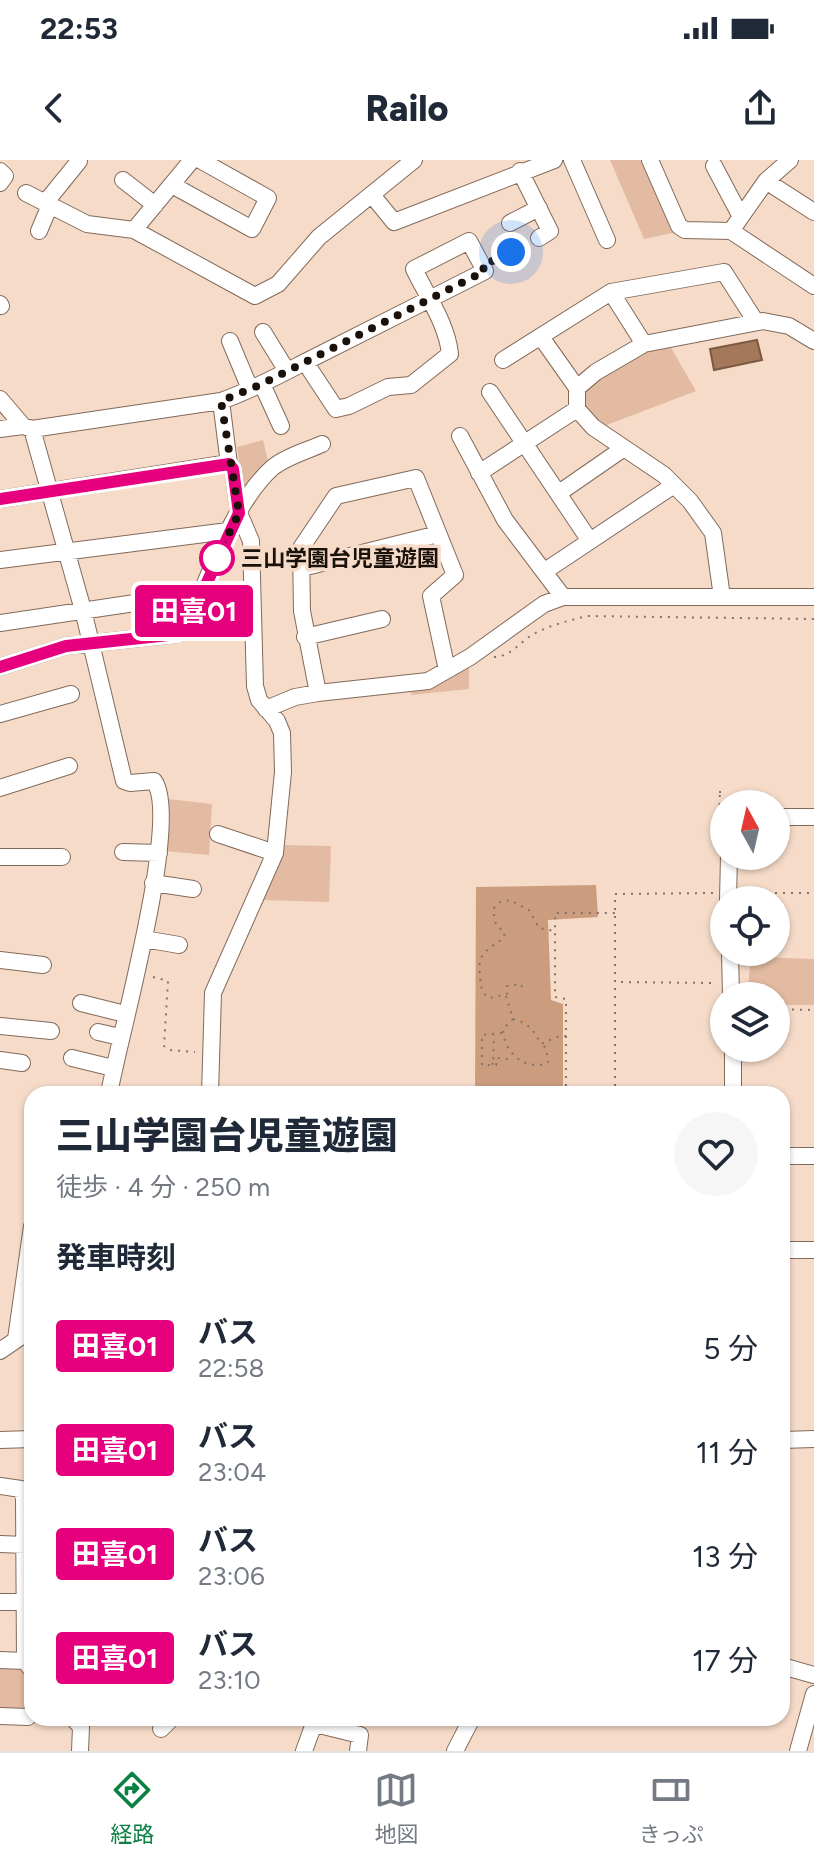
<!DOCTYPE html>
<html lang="ja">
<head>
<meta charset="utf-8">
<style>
  :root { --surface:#fff; --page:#f6f6f7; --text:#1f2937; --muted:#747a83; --line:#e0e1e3; --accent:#0b8043 }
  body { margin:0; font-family:Figtree,"Noto Sans JP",sans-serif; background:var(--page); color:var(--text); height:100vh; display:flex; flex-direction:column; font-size:30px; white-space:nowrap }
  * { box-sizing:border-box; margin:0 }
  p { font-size:26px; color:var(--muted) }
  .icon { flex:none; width:44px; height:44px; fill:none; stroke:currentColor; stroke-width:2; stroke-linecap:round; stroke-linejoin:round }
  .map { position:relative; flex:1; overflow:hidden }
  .sheet { position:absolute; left:24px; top:926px; width:766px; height:640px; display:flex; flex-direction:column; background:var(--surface); border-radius:24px; box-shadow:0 2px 6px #0004 }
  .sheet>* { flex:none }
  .badge { padding:0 16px; border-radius:6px; font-size:28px; line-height:52px }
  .needle { width:52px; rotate:352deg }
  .fabs { position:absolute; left:710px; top:630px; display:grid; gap:16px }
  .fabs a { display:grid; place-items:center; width:80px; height:80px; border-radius:50%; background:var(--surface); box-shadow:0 2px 6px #0004; font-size:40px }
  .you { position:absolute; width:40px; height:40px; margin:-20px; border:6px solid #fff; border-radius:50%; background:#1a73e8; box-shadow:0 0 0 12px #1a73e833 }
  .map>.badge { position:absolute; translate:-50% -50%; box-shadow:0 0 0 4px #fff }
  h2 { padding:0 32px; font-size:30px; line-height:72px }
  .round { display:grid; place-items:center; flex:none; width:84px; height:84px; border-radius:42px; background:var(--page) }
  .head { display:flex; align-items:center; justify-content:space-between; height:136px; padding:0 32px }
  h1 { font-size:38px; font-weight:800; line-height:60px }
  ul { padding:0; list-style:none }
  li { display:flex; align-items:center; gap:24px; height:104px; padding:0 32px }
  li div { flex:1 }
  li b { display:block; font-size:30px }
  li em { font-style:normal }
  li .badge { min-width:88px; font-weight:700; text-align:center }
  .status { display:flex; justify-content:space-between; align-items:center; height:56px; padding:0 40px; background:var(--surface); direction:ltr }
  .status svg { height:22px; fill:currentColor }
  header { display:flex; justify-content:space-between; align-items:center; height:104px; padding:0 32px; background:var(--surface); font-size:36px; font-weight:800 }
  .tab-bar { display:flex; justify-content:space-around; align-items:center; height:112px; border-top:2px solid var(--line); background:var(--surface); font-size:22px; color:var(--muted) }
  .tab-bar a { display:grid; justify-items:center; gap:4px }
  .tab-bar .active { color:var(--accent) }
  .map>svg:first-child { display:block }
  .green { fill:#e3bba2 }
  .forest { fill:#cc9c7e }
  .water { fill:#a5785a; stroke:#7b5942; stroke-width:2 }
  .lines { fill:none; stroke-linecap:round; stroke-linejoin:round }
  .minor-casing { stroke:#826a5a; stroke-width:18 }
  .path { stroke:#847367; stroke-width:2; stroke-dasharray:2 6; stroke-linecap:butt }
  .minor { stroke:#fff; stroke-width:16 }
  .line-casing { stroke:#fff; stroke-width:18 }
  .line { stroke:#e6007e; stroke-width:12 }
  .walk { stroke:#1a110b; stroke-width:8; stroke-dasharray:0 14.4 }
  .stop-dot { fill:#fff; stroke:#e6007e; stroke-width:4 }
  .labels { text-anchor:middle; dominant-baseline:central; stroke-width:7; stroke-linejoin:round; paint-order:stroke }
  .stop-label { font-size:22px; font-weight:bold; fill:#1a110b; stroke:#f6dbc9; text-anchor:start }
</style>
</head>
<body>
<div class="status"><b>22:53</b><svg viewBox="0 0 49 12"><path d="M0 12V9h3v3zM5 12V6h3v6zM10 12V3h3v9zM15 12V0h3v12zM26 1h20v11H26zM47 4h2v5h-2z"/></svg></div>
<header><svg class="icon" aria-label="back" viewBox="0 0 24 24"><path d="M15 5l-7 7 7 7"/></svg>Railo<svg class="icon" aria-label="share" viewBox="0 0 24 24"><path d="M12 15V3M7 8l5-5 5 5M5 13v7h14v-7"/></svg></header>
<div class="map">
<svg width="814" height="1591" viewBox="0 0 814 1591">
  <rect width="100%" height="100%" fill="#f6dbc9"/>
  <path class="green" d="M 610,0 L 645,0 L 677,72 L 644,79 Z
    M 670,186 L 696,231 L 604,266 L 582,249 L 581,234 C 609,209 634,193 670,186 Z
    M 263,280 L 269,305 L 244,334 L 237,287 Z
    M 469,504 L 469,529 L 411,535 L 412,529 Z
    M 168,639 L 212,644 L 209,695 L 164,691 Z
    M 283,685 L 331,686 L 329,742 L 261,740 Z
    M 751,797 L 814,799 L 814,845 L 776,845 L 776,836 L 747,836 Z
    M 0,1502 L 32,1511 L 32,1549 L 0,1552 Z"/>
  <path class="forest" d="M 596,725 L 598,757 L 548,760 L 551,840 L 563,844 L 563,934 L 475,934 L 476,727 Z"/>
  <path class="water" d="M 757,180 L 762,200 L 714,210 L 710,189 Z"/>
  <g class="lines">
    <defs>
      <path id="minor" d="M 572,0 L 607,80
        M 650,0 L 679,66 L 685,70 L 731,71 L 814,126
        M 714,6 L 740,55
        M 0,11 L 5,16 L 0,23
        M 520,11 L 550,71 L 539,78
        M 123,20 L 155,45
        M 766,21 L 814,52
        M 172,25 L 252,69 L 268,38 L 200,0
        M 26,33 L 87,64 L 134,70 L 255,136 L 278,124 L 319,77 L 414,0
        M 372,35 L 394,62 L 554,0
        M 45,43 L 79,1
        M 510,63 L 539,48
        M 134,70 L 192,0
        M 39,71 L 50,45
        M 731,71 L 766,21 L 790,0
        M 611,132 L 644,184
        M 0,144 L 1,146
        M 263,172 L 287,211
        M 541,177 L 577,228
        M 230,181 L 250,229
        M 503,200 L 611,132 L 724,112 L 756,162
        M 262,224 L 281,266
        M 490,232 L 590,381
        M 0,239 L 23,266
        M 221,241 L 229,304
        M 0,269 L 23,266 L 32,269 L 221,241 C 250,231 278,216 305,202 L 418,145 L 485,111 L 469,81 L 414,109 C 427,136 447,164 450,194 L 411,225 L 388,227 L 349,246 L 336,249 L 305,202
        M 32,269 L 83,450 L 124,621 L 130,623 L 154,621 C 182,658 118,881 109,934
        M 460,276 L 505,360 L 563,437
        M 479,313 L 577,249
        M 559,333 L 624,288
        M 0,339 L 223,304 L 229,304 L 233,309 L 239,353 L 251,381 L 255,526 L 259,540 L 277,561 L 282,573 L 283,612 L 275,693 L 213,833 L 210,934
        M 0,400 L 228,371
        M 302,408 L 438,374
        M 545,411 L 674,325
        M 722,437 L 713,373 L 690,341 L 664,315 L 593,267 L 577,249 L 577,228 L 596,212 L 644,184 L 763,161 L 789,166 L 814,181
        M 0,463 L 202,433
        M 305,477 L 382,459
        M 0,507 L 66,486 L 178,474 L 187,466 C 210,416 231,346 272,308 C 285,297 306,291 322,284
        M 318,533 L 302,451 L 301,388 L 336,336 L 416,318 L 455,415 L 431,436 L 447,510
        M 266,549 L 295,537 L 318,533 L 428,521 L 470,497 L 544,444 L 563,437 L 814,437
        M 0,554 L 71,534
        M 0,628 L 69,606
        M 776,657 L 814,657
        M 218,674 L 275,693
        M 123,692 L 159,693
        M 0,697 L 62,697
        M 153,723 L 193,729
        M 728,740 L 729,696
        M 144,779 L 179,785
        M 730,792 L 731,836
        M 0,800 L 43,805
        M 81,843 L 125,854
        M 0,866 L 51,871
        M 98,872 L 120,877
        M 733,888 L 733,934
        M 72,898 L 113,908
        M 0,900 L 22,903
        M 782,996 L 814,996
        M 782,1090 L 814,1090
        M 16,1179 L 32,1066
        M 0,1191 L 32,1169
        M 0,1280 L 32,1279
        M 782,1280 L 814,1279
        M 0,1326 L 21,1329 L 24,1338 L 25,1501 L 32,1510
        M 0,1384 L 25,1385
        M 0,1442 L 25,1442
        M 0,1500 L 25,1501
        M 782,1506 L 814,1515
        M 0,1556 L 28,1557 L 32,1553
        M 73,1558 L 81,1567 L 80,1591
        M 315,1564 L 360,1575 L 358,1591
        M 161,1569 L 172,1558
        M 304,1591 L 316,1558
        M 455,1591 L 472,1558
        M 798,1591 L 814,1534"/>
    </defs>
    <use href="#minor" class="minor-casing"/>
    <path class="path" d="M 497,99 L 527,84
      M 494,497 C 510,497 519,483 532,475 C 549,465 568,461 587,456 L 814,459
      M 718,685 L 720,630 L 720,639
      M 713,733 L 615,734 L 615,822 L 714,823
      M 743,733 L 814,733
      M 718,751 L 719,781
      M 153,817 L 168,821 L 164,886 L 170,890 L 195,892
      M 522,827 L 521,824 L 507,826 L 507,834 L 489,838 L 482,832 C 478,800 475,796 503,779 L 505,773 L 496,765 L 493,749 L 500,742 L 510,740 L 529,750 L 539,768 L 554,771
      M 506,836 L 513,859 C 529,863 534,871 541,884 L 559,876 L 567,876 L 563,876
      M 722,847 L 723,877
      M 776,849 L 814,850
      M 513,859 L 503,869 C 504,892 523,911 548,903 L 546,888 L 541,884
      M 502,873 L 482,875 L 482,905 L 496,905 L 497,898 L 509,899 L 511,895
      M 492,903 L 493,905 L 494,875
      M 566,934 L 566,839 L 555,837 L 555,753 L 615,753
      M 615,934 L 615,823
      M 26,1314 L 27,1292"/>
    <use href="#minor" class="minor"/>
  </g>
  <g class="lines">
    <defs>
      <path id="line" d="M 0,339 L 229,304 L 233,309 L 239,353 L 187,466 L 178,474 L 66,486 L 0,507"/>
    </defs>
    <use href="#line" class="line-casing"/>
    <use href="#line" class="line"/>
    <path class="walk" d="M 217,398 L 239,353 L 221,241 L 262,224 L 485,111 L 482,106 L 511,92"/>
  </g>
  <circle class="stop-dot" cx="217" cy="398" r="16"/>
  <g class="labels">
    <g class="stop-label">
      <text x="241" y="398">三山学園台児童遊園</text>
    </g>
  </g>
</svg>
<div class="fabs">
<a><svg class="needle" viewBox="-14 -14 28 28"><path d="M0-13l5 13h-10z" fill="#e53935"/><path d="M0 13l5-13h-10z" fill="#747a83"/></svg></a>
<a><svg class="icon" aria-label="locate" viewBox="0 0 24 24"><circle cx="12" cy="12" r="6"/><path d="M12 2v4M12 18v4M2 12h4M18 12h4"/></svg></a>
<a><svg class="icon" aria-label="layers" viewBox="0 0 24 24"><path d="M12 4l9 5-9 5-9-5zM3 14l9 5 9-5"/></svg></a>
</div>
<div class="you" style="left:511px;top:92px"></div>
<b class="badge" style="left:194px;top:451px;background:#e6007e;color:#fff">田喜01</b>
<section class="sheet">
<div class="head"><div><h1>三山学園台児童遊園</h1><p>徒歩 · 4 分 · 250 m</p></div><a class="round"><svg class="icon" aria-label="heart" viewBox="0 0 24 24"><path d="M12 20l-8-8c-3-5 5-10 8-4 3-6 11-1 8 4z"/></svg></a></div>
<h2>発車時刻</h2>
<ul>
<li><span class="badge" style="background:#e6007e;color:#fff">田喜01</span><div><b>バス</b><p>22:58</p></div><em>5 分</em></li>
<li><span class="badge" style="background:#e6007e;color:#fff">田喜01</span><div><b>バス</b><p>23:04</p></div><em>11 分</em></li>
<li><span class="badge" style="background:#e6007e;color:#fff">田喜01</span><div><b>バス</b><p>23:06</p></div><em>13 分</em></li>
<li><span class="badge" style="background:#e6007e;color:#fff">田喜01</span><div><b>バス</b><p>23:10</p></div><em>17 分</em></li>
</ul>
</section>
</div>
<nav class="tab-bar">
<a class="active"><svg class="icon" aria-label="directions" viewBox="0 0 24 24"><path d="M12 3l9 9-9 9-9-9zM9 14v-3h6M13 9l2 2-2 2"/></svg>経路</a>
<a><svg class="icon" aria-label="map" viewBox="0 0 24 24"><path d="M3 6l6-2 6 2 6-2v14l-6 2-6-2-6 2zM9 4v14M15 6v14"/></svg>地図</a>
<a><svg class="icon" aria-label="tickets" viewBox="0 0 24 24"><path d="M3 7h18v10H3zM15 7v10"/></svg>きっぷ</a>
</nav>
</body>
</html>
